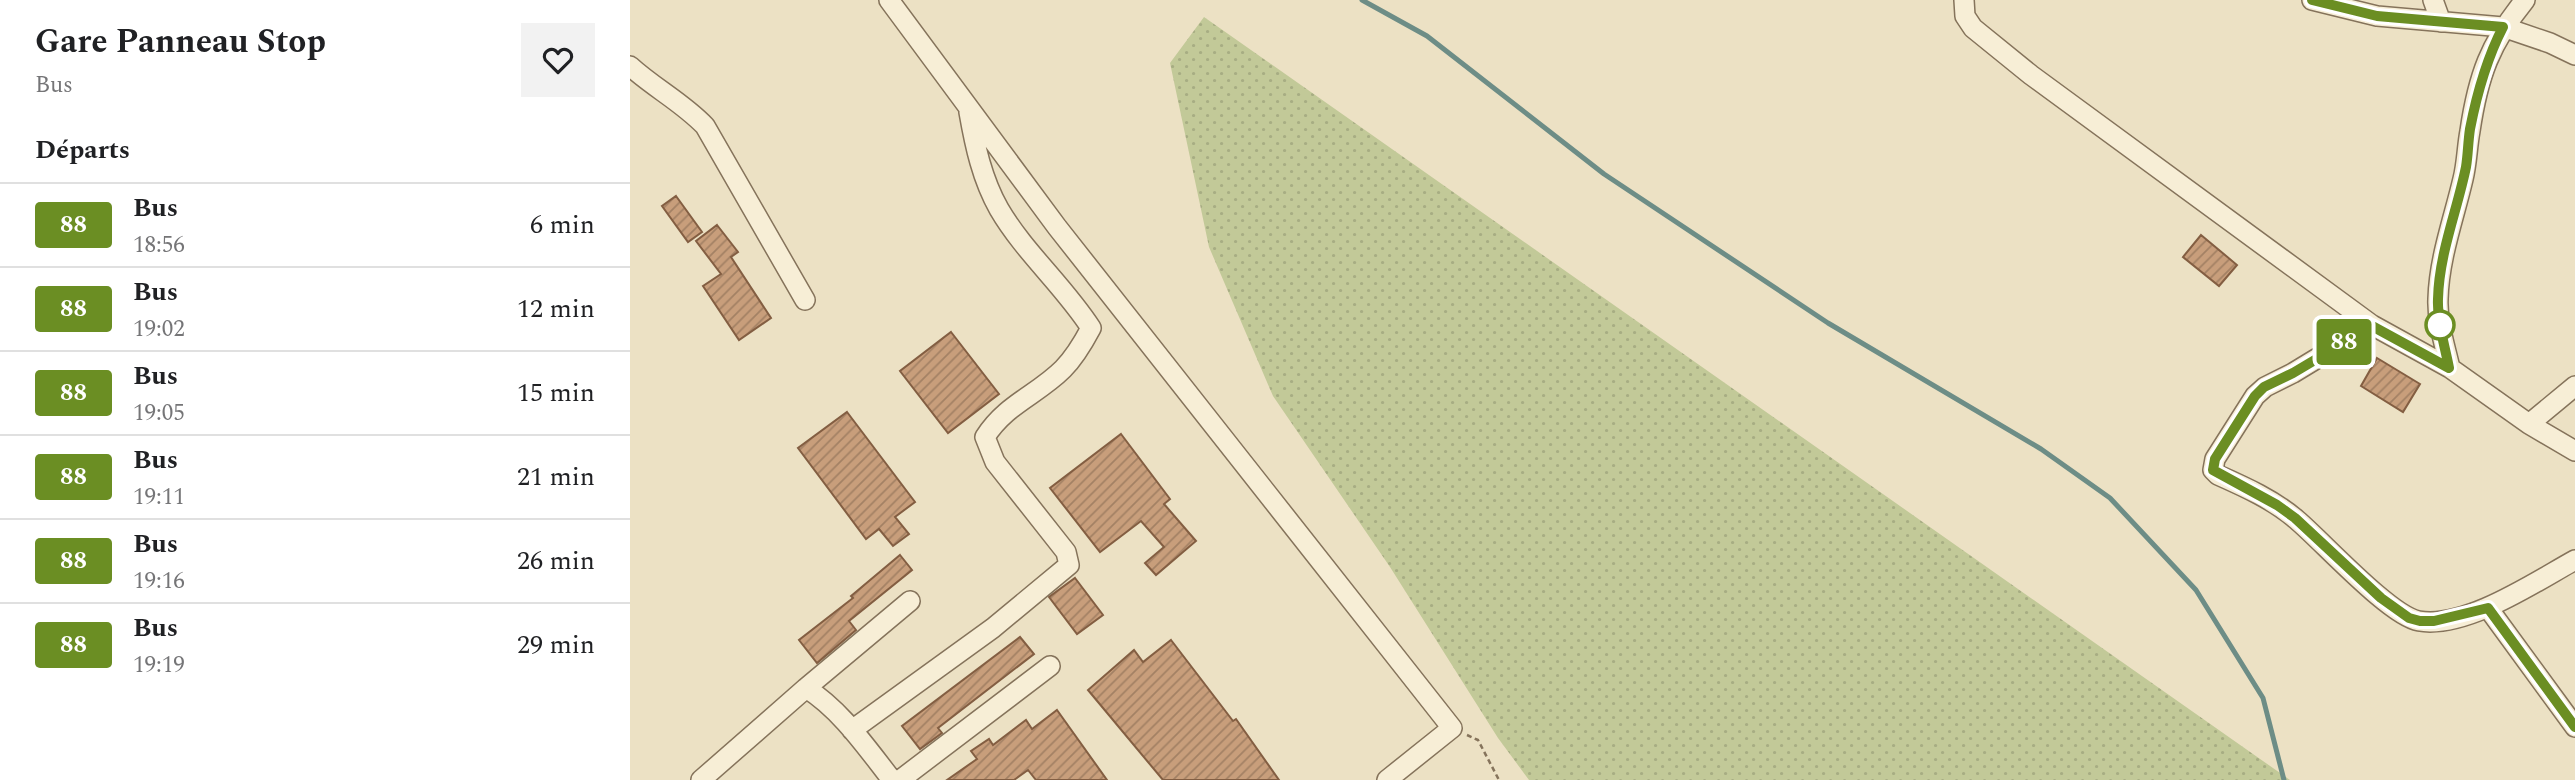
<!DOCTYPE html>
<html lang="fr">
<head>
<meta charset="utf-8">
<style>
  :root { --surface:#fff; --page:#f2f2f2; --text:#202124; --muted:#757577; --line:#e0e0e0 }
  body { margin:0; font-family:Spectral,serif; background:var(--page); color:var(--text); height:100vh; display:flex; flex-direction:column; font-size:26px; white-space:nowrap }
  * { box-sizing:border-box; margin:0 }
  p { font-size:23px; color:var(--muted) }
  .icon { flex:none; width:38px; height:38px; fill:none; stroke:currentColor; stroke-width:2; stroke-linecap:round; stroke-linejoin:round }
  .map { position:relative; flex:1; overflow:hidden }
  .details { display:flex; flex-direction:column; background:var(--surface); width:630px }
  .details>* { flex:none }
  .badge { padding:0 14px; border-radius:5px; font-size:24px; line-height:46px }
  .map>.badge { position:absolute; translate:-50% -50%; box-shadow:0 0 0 4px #fff }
  h2 { padding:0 35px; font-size:26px; line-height:63px }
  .round { display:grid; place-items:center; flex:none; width:74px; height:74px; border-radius:0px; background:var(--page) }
  .head { display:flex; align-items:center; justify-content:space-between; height:119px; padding:0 35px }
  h1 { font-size:33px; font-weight:700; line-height:52px }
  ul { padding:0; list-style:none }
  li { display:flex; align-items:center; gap:21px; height:84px; padding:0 35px; border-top:2px solid var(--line) }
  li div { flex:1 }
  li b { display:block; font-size:26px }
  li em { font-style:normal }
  li .badge { min-width:77px; font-weight:700; text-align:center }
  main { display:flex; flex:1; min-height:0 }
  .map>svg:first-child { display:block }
  .grass { fill:url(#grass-dots) }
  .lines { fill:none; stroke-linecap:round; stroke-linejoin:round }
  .stream { stroke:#6d8d86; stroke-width:5 }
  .building { fill:url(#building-hatch); stroke:#835e42; stroke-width:2 }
  .minor-casing { stroke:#85735b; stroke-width:22 }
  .path { stroke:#85735b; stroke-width:2.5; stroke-dasharray:5 3.5; stroke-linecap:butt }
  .minor { stroke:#f7eed6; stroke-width:19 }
  .line-casing { stroke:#fff; stroke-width:16 }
  .line { stroke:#6b8e23; stroke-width:10 }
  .stop-dot { fill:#fff; stroke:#6b8e23; stroke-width:3.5 }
</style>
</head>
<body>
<main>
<section class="details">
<div class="head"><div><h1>Gare Panneau Stop</h1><p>Bus</p></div><a class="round"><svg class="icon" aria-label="heart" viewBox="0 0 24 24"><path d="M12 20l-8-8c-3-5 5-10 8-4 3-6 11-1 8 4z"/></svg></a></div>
<h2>Départs</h2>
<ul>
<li><span class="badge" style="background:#6b8e23;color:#fff">88</span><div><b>Bus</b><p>18:56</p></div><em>6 min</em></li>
<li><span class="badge" style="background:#6b8e23;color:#fff">88</span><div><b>Bus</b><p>19:02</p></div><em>12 min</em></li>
<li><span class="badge" style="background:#6b8e23;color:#fff">88</span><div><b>Bus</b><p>19:05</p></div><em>15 min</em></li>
<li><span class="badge" style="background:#6b8e23;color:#fff">88</span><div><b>Bus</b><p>19:11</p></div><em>21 min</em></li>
<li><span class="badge" style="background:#6b8e23;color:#fff">88</span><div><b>Bus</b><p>19:16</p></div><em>26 min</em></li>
<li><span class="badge" style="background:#6b8e23;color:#fff">88</span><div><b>Bus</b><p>19:19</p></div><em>29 min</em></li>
</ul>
</section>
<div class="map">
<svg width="1945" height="780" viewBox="0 0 1945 780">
  <defs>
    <pattern id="grass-dots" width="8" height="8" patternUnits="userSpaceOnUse" patternTransform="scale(1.75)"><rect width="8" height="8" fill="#c2c998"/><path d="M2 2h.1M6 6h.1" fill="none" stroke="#a7ad83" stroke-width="1.8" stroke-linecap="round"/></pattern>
    <pattern id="building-hatch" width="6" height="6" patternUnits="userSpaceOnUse" patternTransform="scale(1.75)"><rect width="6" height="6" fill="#c89e7b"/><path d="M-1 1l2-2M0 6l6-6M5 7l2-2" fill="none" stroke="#a38164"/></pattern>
  </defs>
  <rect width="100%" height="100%" fill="#ece1c4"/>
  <path class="grass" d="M 574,17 L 1660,780 L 899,780 L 868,738 L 760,567 L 643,396 L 579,247 L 540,63 Z"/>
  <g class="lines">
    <path class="stream" d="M 732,0 L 797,36 L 974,174 L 1198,323 L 1411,449 L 1480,498 L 1566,590 L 1633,698 L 1654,780"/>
  </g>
  <path class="building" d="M 46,196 L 72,232 L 58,242 L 32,206 Z
    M 87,225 L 108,252 L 101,257 L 141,318 L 109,340 L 73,286 L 91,274 L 66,241 Z
    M 1571,235 L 1607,265 L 1589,286 L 1553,257 Z
    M 321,332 L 369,394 L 318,433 L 270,371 Z
    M 1747,358 L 1790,384 L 1773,412 L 1731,386 Z
    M 217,412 L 285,502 L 265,517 L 279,534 L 263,546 L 249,529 L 236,539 L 168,448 Z
    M 491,434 L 540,499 L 534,504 L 566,541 L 526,575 L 515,563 L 534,547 L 511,521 L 470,552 L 420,488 Z
    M 270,555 L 282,570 L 219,621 L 226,630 L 187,663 L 169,640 L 223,598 L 221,596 Z
    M 445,578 L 473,615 L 447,634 L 419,597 Z
    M 390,637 L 404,654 L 308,728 L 312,733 L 290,749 L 272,726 Z
    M 541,640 L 603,721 L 606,719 L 649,780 L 533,780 L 458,690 L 504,650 L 513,662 Z
    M 427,710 L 477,780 L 406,780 L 398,770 L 384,780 L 317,780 L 347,759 L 341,751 L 359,739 L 363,745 L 396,720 L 402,729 Z"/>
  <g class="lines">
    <defs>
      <path id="minor" d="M 259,0 L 427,227 L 822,728 L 757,780
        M 1334,0 L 1335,16 L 1343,28 L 1401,75 L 1742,325 L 1820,368 L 1899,424 L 1945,451
        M 1682,0 L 1747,16 L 1873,27 L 1920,43 L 1945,55
        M 1803,0 L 1811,22
        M 0,66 C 24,88 52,102 75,126 L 175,300
        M 1742,325 L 1663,373 L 1635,387 L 1625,396 L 1585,459 L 1583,470 L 1588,475 C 1615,487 1644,500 1667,520 C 1693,542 1760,616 1789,621 C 1836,629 1905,582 1945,560
        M 1820,368 C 1815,346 1807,322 1808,299 C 1809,258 1824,218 1833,179 C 1837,163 1837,147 1840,131 C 1848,76 1860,43 1895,0
        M 1899,424 L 1945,386
        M 1858,608 L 1945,727
        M 176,688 C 211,710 236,747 262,780
        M 222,730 L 363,628 L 439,565 L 436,552 L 365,462 L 355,437 C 376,404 407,395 433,369 C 445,357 453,343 461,328 C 434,286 394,252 369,209 C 352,179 345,146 339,112
        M 71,780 L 176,688 L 280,601
        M 270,780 L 420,666"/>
    </defs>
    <use href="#minor" class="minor-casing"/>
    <path class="path" d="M 837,735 L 848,740 L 869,780"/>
    <use href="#minor" class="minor"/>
  </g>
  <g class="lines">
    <defs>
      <path id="line" d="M 1682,0 L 1747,16 L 1873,27 C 1856,60 1847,93 1840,129 C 1838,142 1838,155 1836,167 C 1827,211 1809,254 1808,299 C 1807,322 1815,346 1819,368 L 1742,326 L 1663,373 L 1634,387 L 1625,396 L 1585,459 L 1583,470 L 1647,505 L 1665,518 L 1751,598 L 1779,618 L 1790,621 L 1804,621 L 1858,608 L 1945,727"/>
    </defs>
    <use href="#line" class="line-casing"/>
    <use href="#line" class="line"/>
  </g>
  <circle class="stop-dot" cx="1810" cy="325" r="14"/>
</svg>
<b class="badge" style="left:1714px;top:342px;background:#6b8e23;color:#fff">88</b>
</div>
</main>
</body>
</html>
